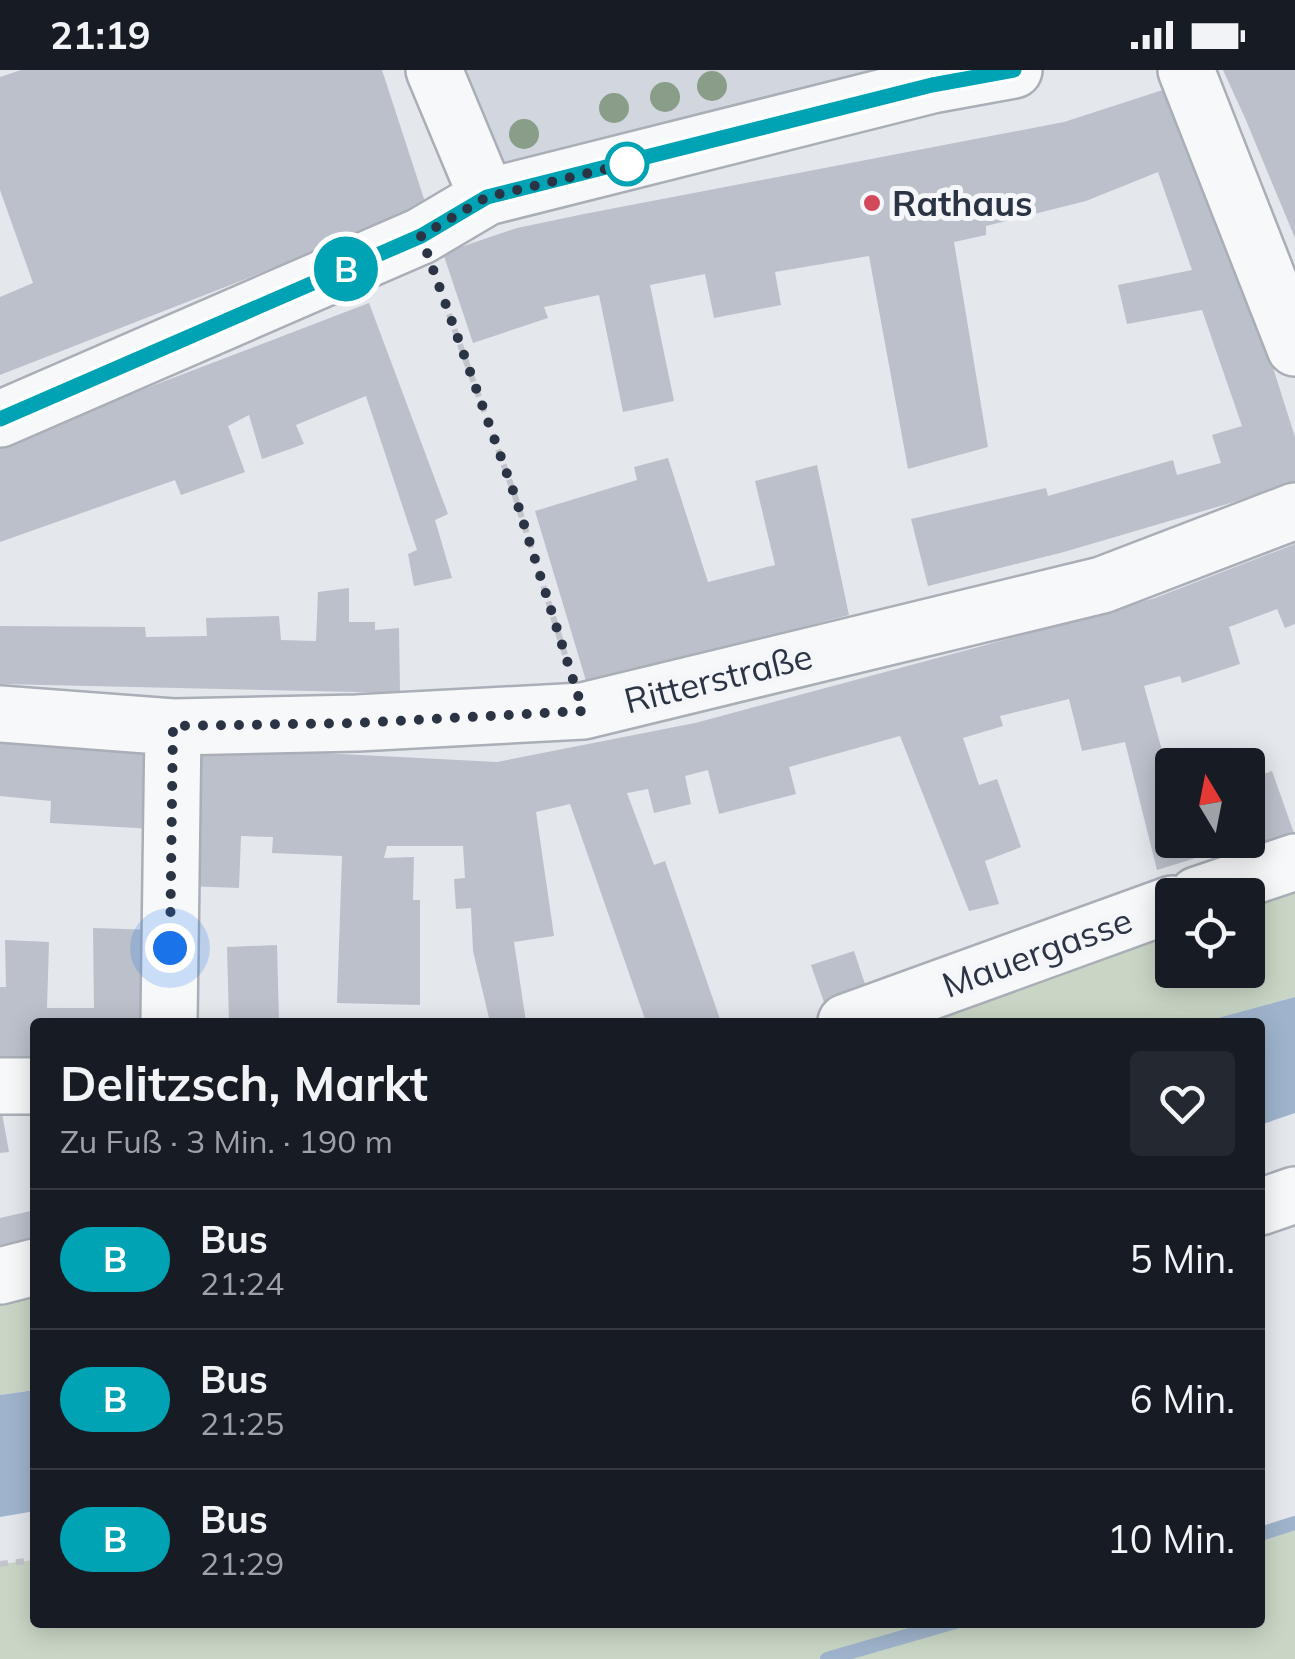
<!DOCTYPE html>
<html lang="de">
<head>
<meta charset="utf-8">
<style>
  :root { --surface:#171b24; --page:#242831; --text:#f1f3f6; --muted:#9ea1a6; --line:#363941 }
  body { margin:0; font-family:Mulish,sans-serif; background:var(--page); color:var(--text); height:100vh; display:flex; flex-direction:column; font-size:38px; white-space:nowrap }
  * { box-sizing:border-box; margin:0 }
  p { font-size:32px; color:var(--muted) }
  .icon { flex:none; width:55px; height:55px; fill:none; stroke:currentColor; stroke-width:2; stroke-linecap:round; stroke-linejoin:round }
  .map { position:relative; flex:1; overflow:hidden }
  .details { position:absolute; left:30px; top:948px; width:1235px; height:610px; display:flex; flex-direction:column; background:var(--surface); border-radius:10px; box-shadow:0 5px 25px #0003 }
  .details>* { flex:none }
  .badge { padding:0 20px; border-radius:32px; font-size:35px; line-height:65px }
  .needle { width:65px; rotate:350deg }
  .controls { position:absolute; left:1155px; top:678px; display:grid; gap:20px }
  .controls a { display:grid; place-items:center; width:110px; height:110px; border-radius:10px; background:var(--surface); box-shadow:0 5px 25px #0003; font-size:50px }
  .you { position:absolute; width:50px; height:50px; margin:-25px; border:8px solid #fff; border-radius:50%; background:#1a73e8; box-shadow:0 0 0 15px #1a73e833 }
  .map>.badge { position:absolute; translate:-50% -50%; box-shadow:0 0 0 5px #fff }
  .round { display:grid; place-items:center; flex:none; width:105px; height:105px; border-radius:10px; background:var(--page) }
  .head { display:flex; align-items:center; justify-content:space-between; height:170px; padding:0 30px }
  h1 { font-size:48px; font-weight:700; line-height:75px }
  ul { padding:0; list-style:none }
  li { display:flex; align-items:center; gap:30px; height:140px; padding:0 30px; border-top:2px solid var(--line) }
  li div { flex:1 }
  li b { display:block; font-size:38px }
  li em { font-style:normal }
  li .badge { min-width:110px; font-weight:700; text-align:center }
  .status { display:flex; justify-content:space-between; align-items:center; height:70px; padding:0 50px; background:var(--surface); direction:ltr }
  .status svg { height:28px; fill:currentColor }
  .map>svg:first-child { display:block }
  .built { fill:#d2d6de }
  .green { fill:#c9d6c5 }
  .water { fill:#9fb4cc }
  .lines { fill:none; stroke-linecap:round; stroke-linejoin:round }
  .stream { stroke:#9fb4cc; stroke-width:14 }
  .building { fill:#bbc0ca }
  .minor-casing { stroke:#a9aeb7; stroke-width:60 }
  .path { stroke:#c2c5cb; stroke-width:6; stroke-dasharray:8 8; stroke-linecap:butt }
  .minor { stroke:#f7f8fa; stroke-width:55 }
  .tree { fill:#899d89 }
  .line-casing { stroke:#fff; stroke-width:22 }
  .line { stroke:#00a3b4; stroke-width:15 }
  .walk { stroke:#2b3445; stroke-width:10; stroke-dasharray:0 18 }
  .stop-dot { fill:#fff; stroke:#00a3b4; stroke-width:5 }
  .poi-dot { fill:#d1495b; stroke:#f4f6f9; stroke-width:4 }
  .labels { text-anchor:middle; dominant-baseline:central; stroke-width:10; stroke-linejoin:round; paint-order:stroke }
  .poi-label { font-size:35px; font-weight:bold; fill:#2b3445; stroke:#f4f6f9; text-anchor:start }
  .street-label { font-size:35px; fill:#2b3445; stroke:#f4f6f9 }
</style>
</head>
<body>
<div class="status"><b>21:19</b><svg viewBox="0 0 49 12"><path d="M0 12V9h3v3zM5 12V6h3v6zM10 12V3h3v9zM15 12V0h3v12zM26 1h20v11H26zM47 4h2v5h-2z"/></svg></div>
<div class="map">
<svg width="1295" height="1589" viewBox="0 0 1295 1589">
  <rect width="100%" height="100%" fill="#e4e7ec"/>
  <path class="built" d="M 434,0 L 1014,0 L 487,127 Z"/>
  <path class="green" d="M 1295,813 L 1295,927 L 1203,952 L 898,952 L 1172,856 L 1172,900 L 1248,900 L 1248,830 Z
    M 35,1218 L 35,1320 L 0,1325 L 0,1226 Z
    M 1295,1453 L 1295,1589 L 0,1589 L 0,1494 L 35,1490 L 35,1552 L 1260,1552 L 1260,1464 Z"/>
  <path class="water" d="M 1295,927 L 1295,1043 L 1260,1055 L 1260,952 L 1203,952 Z
    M 35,1320 L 35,1441 L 0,1447 L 0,1325 Z"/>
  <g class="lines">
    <path class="stream" d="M 1260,1464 L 1295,1453
      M 827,1589 L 955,1552"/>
  </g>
  <path class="building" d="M 21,0 L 382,0 L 427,138 L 0,305 L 0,227 L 33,213 L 0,120 L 0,7 Z
    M 1223,0 L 1295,0 L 1295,168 L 1245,48 Z
    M 1169,18 L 1270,288 L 1295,367 L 1295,414 L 1064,482 L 928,516 L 911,449 L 1046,418 L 1048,426 L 1173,390 L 1177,405 L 1221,393 L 1212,365 L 1242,356 L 1202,240 L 1127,254 L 1118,215 L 1192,200 L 1158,102 L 1086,131 L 986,156 L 986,165 L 954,172 L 988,377 L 908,399 L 869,186 L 775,202 L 781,235 L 714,248 L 705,204 L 650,215 L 674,331 L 623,342 L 599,225 L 544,237 L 548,248 L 473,273 L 443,183 L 517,158 L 584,144 L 1064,52 Z
    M 369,233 L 448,444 L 435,450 L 452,508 L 414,516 L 408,484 L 417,480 L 366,326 L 296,355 L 304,374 L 262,389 L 249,345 L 228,356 L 245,402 L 181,425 L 175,410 L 0,472 L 0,374 Z
    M 668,388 L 708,512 L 775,495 L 755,411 L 817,395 L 849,545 L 587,614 L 535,441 L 637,410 L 634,397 Z
    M 1295,474 L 1295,554 L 1285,558 L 1277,539 L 1229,557 L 1240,594 L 1182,613 L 1180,606 L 1144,616 L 1172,716 L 1172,770 L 1197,770 L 1202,786 L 1157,800 L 1125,672 L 1082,681 L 1069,629 L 1000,646 L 1003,656 L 963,668 L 979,715 L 997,709 L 1021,777 L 985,791 L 999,834 L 969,841 L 900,666 L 789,697 L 796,724 L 719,744 L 708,700 L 685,706 L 691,734 L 654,743 L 648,719 L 627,723 L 654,795 L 665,791 L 721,952 L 646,952 L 570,734 L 536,742 L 554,866 L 514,872 L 526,952 L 490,952 L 473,881 L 471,838 L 456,839 L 454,809 L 465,808 L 463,776 L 387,776 L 384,788 L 414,787 L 413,830 L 420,830 L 420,935 L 337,933 L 342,786 L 272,783 L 273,767 L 241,766 L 239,818 L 185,816 L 189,676 L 497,692 L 695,653 L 982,576 L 1155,528 Z
    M 349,518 L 349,552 L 375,552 L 375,560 L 399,558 L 400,623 L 0,614 L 0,556 L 145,557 L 146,567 L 207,566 L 206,548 L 279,546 L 281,570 L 316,571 L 318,522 Z
    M 0,671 L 157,682 L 153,759 L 50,753 L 51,731 L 0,726 Z
    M 1272,701 L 1295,766 L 1263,788 L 1248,745 L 1248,710 Z
    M 93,858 L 157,860 L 157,952 L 35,952 L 35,1004 L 0,1003 L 0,917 L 6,917 L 5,870 L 49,872 L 47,938 L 94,938 Z
    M 277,875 L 279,952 L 229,952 L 227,877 Z
    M 854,881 L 868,923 L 826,938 L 811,895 Z
    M 2,1043 L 9,1082 L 0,1083 L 0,1044 Z
    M 35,1140 L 35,1181 L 0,1188 L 0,1148 Z"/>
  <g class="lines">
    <defs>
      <path id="minor" d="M 434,0 L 487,127
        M 1186,0 L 1295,278
        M 0,349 L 421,166 L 487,127 L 932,15 L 1014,0
        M 0,644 L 173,657 L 357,653 L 583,641 L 1102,515 L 1295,441
        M 1197,825 L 1295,792
        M 169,952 L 173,657
        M 846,952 L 1172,834
        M 0,1016 L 35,1016
        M 1260,1137 L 1295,1125
        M 0,1206 L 35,1197"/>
    </defs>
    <use href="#minor" class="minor-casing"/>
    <path class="path" d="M 438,214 L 515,426 L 567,591
      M 0,1494 L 35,1490"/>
    <use href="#minor" class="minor"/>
  </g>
  <g class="tree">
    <circle cx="712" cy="16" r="15"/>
    <circle cx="665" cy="27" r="15"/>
    <circle cx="614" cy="38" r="15"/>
    <circle cx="524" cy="64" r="15"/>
  </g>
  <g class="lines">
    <defs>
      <path id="line" d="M 0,349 L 421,166 L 487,127 L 932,15 L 1014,0"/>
    </defs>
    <use href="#line" class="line-casing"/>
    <use href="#line" class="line"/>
    <path class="walk" d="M 170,878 L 173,656 L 357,653 L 583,641 L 515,426 L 421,166 L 487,127 L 627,94"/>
  </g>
  <circle class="stop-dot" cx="627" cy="94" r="20"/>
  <circle class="poi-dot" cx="872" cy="133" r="10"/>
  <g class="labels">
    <g class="poi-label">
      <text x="892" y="133">Rathaus</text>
    </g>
    <g class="street-label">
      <text transform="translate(718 608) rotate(-14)">Ritterstraße</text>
      <text transform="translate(1037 882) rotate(-20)">Mauergasse</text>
    </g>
  </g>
</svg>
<div class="controls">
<a><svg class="needle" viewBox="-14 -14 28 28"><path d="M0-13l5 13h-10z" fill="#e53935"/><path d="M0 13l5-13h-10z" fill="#9ea1a6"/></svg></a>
<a><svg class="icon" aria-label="locate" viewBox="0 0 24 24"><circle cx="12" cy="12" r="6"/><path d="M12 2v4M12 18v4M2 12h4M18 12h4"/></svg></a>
</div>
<div class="you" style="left:170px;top:878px"></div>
<b class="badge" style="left:346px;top:199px;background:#00a3b4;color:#fff">B</b>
<section class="details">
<div class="head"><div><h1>Delitzsch, Markt</h1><p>Zu Fuß · 3 Min. · 190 m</p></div><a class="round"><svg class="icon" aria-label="heart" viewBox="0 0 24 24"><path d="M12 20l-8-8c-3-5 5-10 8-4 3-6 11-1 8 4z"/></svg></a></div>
<ul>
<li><span class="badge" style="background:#00a3b4;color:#fff">B</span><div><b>Bus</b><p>21:24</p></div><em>5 Min.</em></li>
<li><span class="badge" style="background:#00a3b4;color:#fff">B</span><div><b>Bus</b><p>21:25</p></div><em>6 Min.</em></li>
<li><span class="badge" style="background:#00a3b4;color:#fff">B</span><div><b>Bus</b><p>21:29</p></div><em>10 Min.</em></li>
</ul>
</section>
</div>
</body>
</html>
